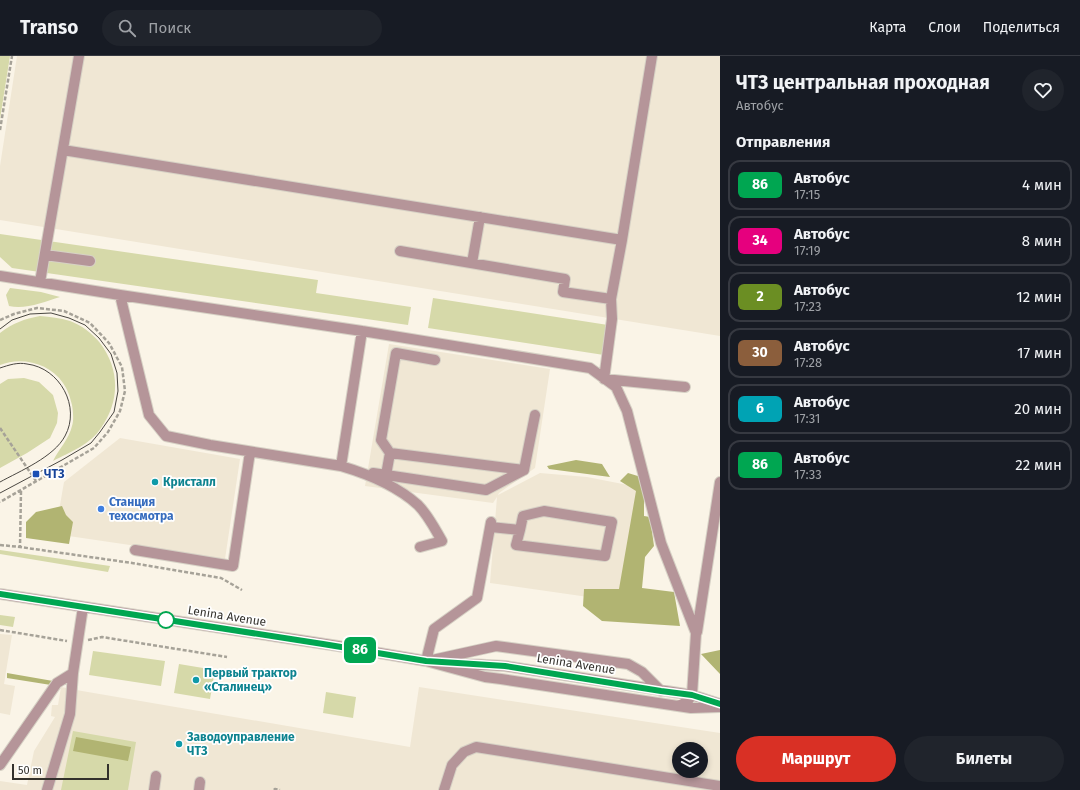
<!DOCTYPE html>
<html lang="ru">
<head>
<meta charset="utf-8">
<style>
  :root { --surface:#171b24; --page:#20242c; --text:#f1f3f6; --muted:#9ea1a6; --line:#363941; --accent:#d93025 }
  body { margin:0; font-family:"Fira Sans",sans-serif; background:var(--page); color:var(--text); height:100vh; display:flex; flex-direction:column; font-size:15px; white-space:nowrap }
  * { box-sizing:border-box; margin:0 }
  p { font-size:13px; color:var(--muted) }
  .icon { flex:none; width:22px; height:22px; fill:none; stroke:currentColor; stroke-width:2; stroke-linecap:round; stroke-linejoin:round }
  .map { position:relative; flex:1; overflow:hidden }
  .sheet { display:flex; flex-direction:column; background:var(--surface); width:360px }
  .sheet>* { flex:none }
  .badge { padding:0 8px; border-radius:6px; font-size:14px; line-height:26px }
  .controls { position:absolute; left:672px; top:686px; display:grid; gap:8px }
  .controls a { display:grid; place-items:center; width:36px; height:36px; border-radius:50%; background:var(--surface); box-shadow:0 2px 6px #0003; font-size:20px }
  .scale { position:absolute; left:12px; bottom:10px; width:97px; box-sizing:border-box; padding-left:4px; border:2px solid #33312c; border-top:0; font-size:11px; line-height:14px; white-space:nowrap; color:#33312c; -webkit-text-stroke:3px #fff; paint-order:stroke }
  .map>.badge { position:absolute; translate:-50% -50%; box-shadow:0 0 0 2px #fff }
  h2 { padding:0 16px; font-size:15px; line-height:36px }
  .round { display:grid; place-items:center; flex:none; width:42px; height:42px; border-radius:21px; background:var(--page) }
  .headline { display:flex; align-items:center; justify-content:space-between; height:68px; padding:0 16px }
  h1 { font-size:19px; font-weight:700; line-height:30px }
  .cta { display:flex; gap:8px; margin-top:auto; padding:8px 16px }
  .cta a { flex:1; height:46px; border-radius:24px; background:var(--accent); color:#fff; font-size:16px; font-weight:700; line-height:46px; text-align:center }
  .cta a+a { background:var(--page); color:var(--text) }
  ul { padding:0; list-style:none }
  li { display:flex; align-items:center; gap:12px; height:50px; margin:0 8px 6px; padding:0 8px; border:2px solid var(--line); border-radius:12px }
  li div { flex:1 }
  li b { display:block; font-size:15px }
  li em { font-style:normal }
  li .badge { min-width:44px; font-weight:700; text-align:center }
  header { display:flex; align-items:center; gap:24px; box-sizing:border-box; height:56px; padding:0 20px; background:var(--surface); border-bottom:1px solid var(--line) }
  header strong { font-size:19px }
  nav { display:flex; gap:22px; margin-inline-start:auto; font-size:14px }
  .search { width:280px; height:36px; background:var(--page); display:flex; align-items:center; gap:10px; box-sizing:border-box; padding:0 14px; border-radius:22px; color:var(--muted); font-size:15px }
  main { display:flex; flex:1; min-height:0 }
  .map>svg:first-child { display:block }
  .built { fill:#f0e7d4; fill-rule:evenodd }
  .green { fill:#d6d9a9 }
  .forest { fill:#b1b472 }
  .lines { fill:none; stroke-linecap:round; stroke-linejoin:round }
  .minor-casing { stroke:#d6d1c5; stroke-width:12 }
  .path { stroke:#a6a298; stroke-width:2.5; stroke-dasharray:4 2; stroke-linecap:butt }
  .minor { stroke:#b59599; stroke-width:10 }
  .tram { stroke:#4a4742; stroke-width:1 }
  .line-casing { stroke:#fff; stroke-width:9 }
  .line { stroke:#00a651; stroke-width:6 }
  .transit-dot { fill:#1a4fb4; stroke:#fff; stroke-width:1.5 }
  .culture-dot { fill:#0f9aa8; stroke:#fff; stroke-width:1.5 }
  .shop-dot { fill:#3f7fe0; stroke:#fff; stroke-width:1.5 }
  .stop-dot { fill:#fff; stroke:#00a651; stroke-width:2 }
  .labels { text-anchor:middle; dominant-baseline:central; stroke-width:3.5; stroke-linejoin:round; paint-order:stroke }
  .transit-label { font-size:12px; font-weight:bold; fill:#164399; stroke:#fff; text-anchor:start }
  .culture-label { font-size:12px; font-weight:bold; fill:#0d838f; stroke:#fff; text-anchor:start }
  .shop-label { font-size:12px; font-weight:bold; fill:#366cbe; stroke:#fff; text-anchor:start }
  .street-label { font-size:12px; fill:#33312c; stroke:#fff }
</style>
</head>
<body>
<header>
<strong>Transo</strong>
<div class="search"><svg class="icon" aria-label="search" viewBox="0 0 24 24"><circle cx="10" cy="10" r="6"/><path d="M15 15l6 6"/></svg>Поиск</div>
<nav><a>Карта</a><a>Слои</a><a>Поделиться</a></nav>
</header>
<main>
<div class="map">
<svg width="720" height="734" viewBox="0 0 720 734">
  <rect width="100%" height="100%" fill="#faf4e7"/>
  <path class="built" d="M 17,0 L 720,0 L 720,280 L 0,164 L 0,110 Z
    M 389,288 L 550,313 L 535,412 L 499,437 L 498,439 L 540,417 L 587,421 L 638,431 L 623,546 L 490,527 L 497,441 L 493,447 L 365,430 Z
    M 120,382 L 240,403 L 225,503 L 55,478 L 64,426 Z
    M 0,578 L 12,579 L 4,628 L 15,630 L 10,659 L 0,657 Z
    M 61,631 L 82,635 L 410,691 L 419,631 L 720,677 L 720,734 L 0,734 L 0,725 L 27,729 L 34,695 L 55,661 L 51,660 L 52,649 L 58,649 ZM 679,693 L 701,693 L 701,715 L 679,715 Z"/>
  <path class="green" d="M 0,0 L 10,0 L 0,63 Z
    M 0,178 L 318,224 L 316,237 L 411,251 L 408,269 L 12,212 L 0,201 Z
    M 10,232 L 41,236 L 60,241 C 44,246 25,254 9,250 L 6,239 Z
    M 433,242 L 608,269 L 604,299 L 428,272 Z
    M 40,260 C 50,261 60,262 70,265 C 81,269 92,277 100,287 C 120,313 120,345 101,372 C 90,389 70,396 53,405 C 59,393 69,383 72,370 C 74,364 73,355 72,349 C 70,341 68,334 63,327 C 50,307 21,300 0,309 L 0,277 C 13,267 24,263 40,260 Z
    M 24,322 L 39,326 L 53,339 L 58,357 L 57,367 L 50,382 L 27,397 L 0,412 L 0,328 L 8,323 Z
    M 0,494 L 110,510 L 108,516 L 0,498 Z
    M 0,559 L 15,561 L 13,571 L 0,569 Z
    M 93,595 L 165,605 L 161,630 L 89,619 Z
    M 179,608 L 215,614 L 210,643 L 174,637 Z
    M 326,636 L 356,641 L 353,662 L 323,657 Z
    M 73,675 L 136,686 L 128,734 L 61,734 Z"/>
  <path class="forest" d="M 576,404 L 602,408 L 610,421 L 549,413 L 547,410 Z
    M 628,417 L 641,421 L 644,432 L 644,460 L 650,461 L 654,490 L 645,501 L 642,532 L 674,536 L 680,570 L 602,565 L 583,550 L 584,533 L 619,533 L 636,435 L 620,425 Z
    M 62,450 L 66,459 L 73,466 L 69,488 L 26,482 L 26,466 L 36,456 Z
    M 720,594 L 720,618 L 701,598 Z
    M 7,617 L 53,625 L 51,629 L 7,622 Z
    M 76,681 L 131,691 L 128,705 L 73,695 Z"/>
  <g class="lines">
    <defs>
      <path id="minor" d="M 652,0 L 622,184 L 611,243 L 612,263 L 604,323 L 685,331
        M 63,94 L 622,184
        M 400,195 L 565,223 L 563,236 L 611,243
        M 45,199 L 90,205
        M 472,207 L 480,161
        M 0,220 L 120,239 L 362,275 L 590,312 L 616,331 L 627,355 L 661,487 L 696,577 L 692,639 C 688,646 684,648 677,650
        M 40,226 L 79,0
        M 120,239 L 149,359 L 166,380 L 210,389 L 341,410 C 368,418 396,429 418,449 C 428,459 435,473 442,485 L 420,491
        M 390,397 L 524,414 L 535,359
        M 341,410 L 362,275
        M 373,417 L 486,434 L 524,414
        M 386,419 L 390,397 L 381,384 L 396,297 L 435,304
        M 491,471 L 520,474 L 516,489 L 605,500 L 612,466 L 544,455 L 523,460 L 520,474
        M 135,494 L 233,510 L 250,396
        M 0,538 L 338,590 L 426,605 L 485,621 L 501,623 L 691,652 L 720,651
        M 697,576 L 720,426
        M 426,605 L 434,573 L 477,542 L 491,466
        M 428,605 L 496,590 L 628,608 L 642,616 L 661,635
        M 450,607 L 505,610 L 692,639 L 720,648
        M 0,709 L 57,627 L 73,617
        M 47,734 L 70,658 L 73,617 L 83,551
        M 154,734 L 156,720
        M 199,734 L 200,726
        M 444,734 L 452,709 L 464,696 L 476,691 L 720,730"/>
    </defs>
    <use href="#minor" class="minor-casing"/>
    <path class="path" d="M 0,74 L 12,0
      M 0,264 L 14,258 L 37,252 L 64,255 L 90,267 L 109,287 L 122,311 L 125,335 L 120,355 L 108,376 L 94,392 L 0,446
      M 0,372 L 36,425
      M 21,435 L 20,491 L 132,507 L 221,522 L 242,534
      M 0,489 L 20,491
      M 0,574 L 67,585
      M 88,584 L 102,581 L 227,601
      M 274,734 L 275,733 L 280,734"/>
    <use href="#minor" class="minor"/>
    <path class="tram" d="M 0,273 L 12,264 L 30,258 L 51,257 L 69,262 L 85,269 L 99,282 L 111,298 L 117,317 L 118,335 L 114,356 L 100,376 L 91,387 L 62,404 L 0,437
      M 0,312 C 9,309 18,306 27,308 C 60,312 81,351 65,380 C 54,401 20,415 0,426"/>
  </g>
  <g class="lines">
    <defs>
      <path id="line" d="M 0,538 L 323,588 L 426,605 L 505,610 L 661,635 L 692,639 L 720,648"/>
    </defs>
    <use href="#line" class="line-casing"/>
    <use href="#line" class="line"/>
  </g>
  <rect class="transit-dot" x="32" y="414" width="8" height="8" rx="2"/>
  <g class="culture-dot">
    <circle cx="155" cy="426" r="4"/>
    <circle cx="196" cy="624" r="4"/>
    <circle cx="179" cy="688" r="4"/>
  </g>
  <circle class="shop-dot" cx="101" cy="453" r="4"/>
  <circle class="stop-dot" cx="166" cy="564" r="8"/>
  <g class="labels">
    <g class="transit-label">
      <text x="44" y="418">ЧТЗ</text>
    </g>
    <g class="culture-label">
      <text x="163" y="426">Кристалл</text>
      <text x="204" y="617">Первый трактор<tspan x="204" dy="14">«Сталинец»</tspan></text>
      <text x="187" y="681">Заводоуправление<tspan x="187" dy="14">ЧТЗ</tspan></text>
    </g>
    <g class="shop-label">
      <text x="109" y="446">Станция<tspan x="109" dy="14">техосмотра</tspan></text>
    </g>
    <g class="street-label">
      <text transform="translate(227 560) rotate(9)">Lenina Avenue</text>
      <text transform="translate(576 608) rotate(9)">Lenina Avenue</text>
    </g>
  </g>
</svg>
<div class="controls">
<a><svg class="icon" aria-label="layers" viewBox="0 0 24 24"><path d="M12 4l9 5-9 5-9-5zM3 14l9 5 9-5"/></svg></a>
</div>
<div class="scale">50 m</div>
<b class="badge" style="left:360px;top:594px;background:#00a651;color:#fff">86</b>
</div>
<section class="sheet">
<div class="headline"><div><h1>ЧТЗ центральная проходная</h1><p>Автобус</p></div><a class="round"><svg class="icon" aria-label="heart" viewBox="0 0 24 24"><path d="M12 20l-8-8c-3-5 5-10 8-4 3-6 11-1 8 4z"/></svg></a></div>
<h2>Отправления</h2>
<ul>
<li><span class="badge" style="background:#00a651;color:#fff">86</span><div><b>Автобус</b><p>17:15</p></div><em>4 мин</em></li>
<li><span class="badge" style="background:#e6007e;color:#fff">34</span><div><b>Автобус</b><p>17:19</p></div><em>8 мин</em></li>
<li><span class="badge" style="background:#6b8e23;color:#fff">2</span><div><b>Автобус</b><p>17:23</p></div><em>12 мин</em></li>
<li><span class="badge" style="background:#8b5e3c;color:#fff">30</span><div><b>Автобус</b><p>17:28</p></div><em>17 мин</em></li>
<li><span class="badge" style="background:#00a3b4;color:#fff">6</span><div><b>Автобус</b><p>17:31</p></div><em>20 мин</em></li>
<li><span class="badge" style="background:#00a651;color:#fff">86</span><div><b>Автобус</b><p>17:33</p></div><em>22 мин</em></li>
</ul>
<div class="cta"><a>Маршрут</a><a>Билеты</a></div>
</section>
</main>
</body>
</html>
